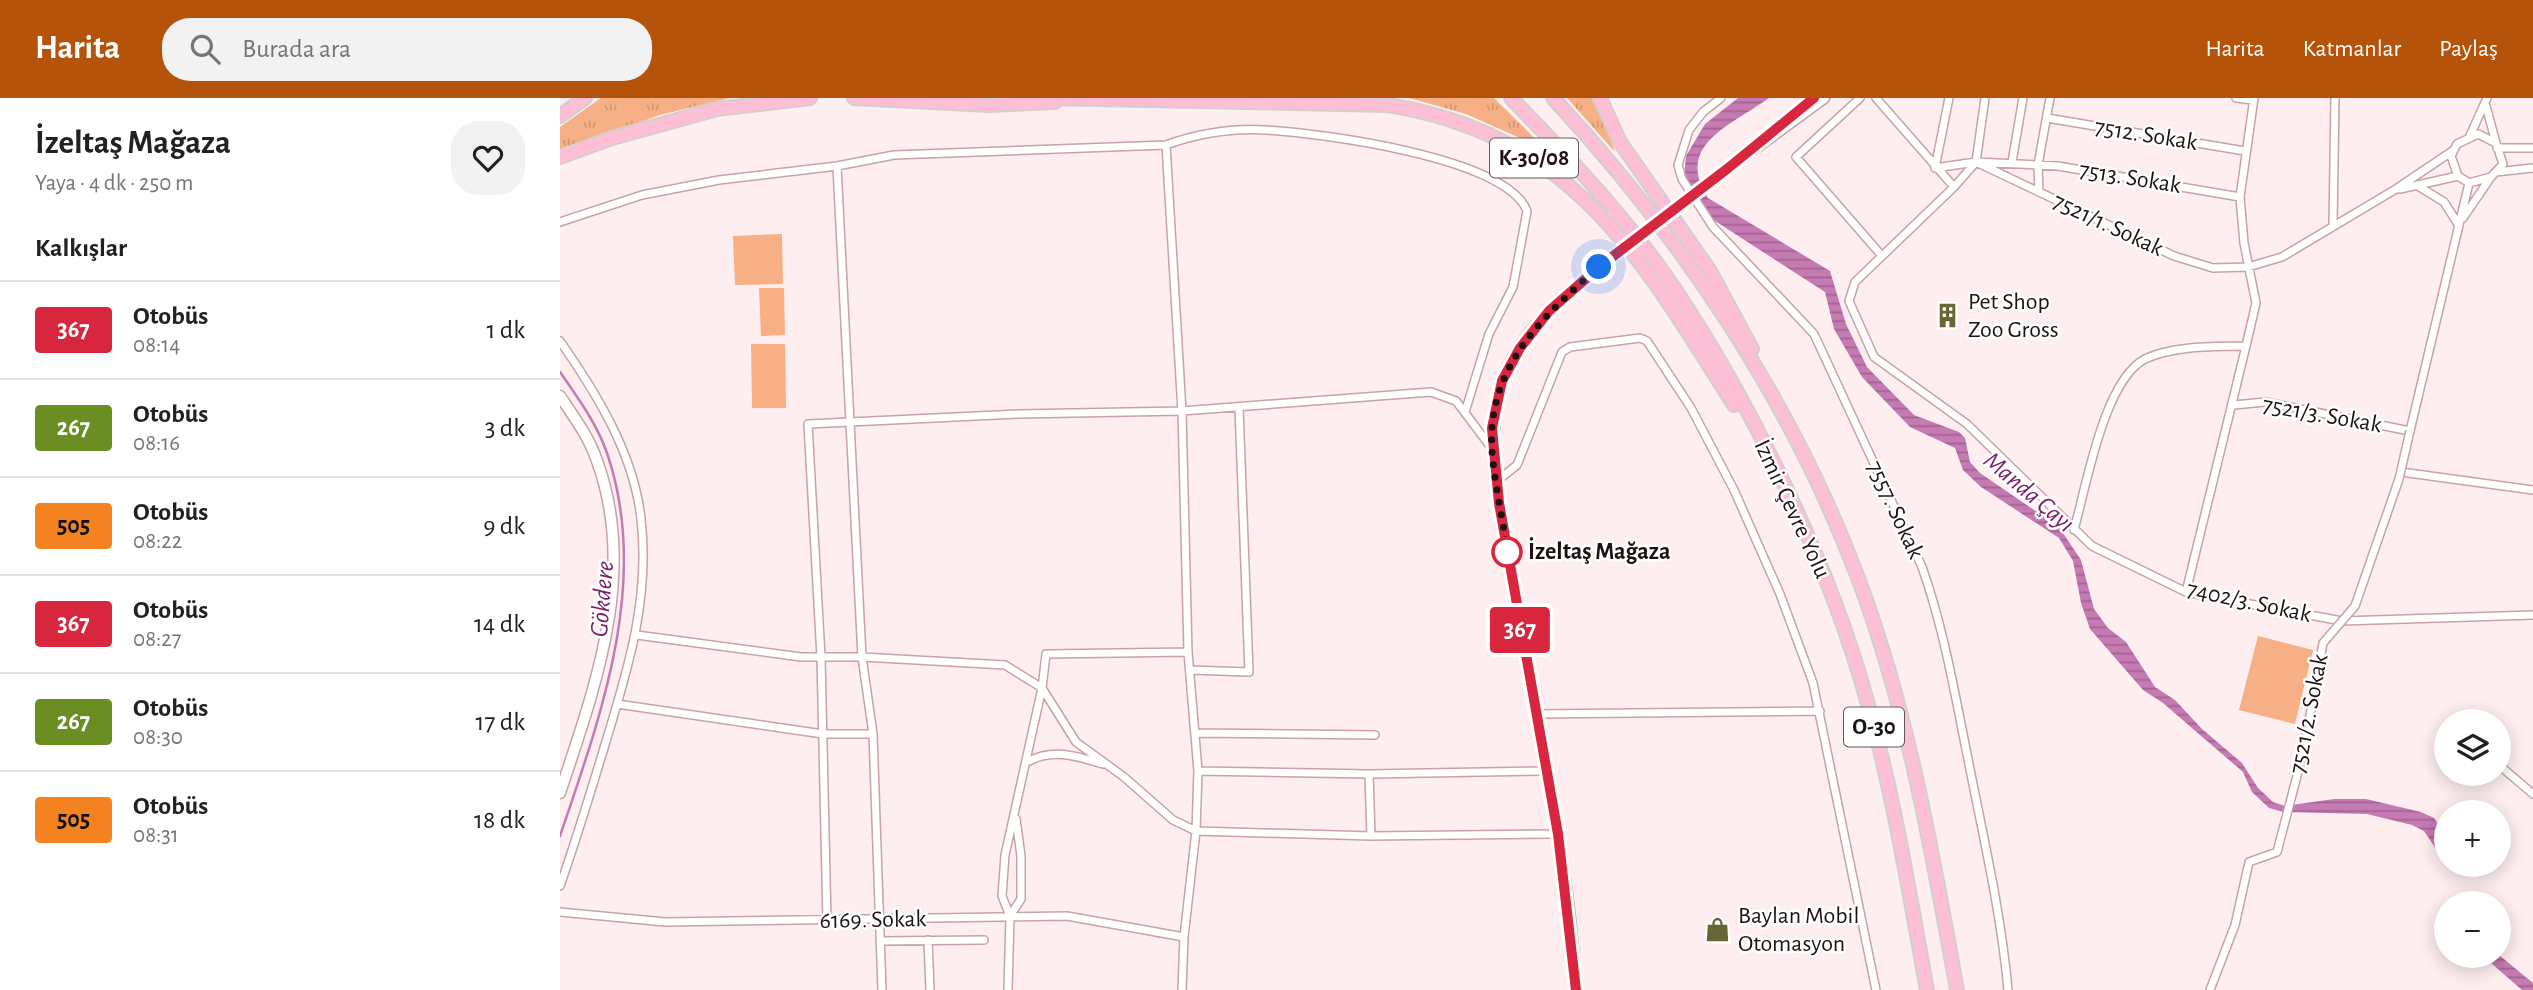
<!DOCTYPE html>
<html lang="tr">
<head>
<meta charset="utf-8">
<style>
  :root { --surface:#fff; --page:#f2f2f2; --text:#202124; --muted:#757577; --line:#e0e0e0; --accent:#b45309 }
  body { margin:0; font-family:"Alegreya Sans",sans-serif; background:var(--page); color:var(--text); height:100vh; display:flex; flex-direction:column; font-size:26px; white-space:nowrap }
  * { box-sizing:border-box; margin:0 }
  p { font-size:23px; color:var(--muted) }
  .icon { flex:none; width:38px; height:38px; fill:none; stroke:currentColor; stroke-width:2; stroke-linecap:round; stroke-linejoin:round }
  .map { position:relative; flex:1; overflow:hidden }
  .sheet { display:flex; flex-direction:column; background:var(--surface); width:560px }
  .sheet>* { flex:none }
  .badge { padding:0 14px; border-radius:5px; font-size:24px; line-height:46px }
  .controls { position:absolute; left:1874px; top:611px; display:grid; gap:14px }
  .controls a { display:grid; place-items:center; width:77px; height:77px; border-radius:50%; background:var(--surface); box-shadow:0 4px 18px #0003; font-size:35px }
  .you { position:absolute; width:35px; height:35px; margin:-18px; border:5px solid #fff; border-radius:50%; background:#1a73e8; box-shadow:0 0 0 10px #1a73e833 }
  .map>.badge { position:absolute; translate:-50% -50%; box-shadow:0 0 0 4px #fff }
  h2 { padding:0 35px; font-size:26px; line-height:63px }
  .round { display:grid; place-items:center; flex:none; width:74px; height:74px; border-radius:28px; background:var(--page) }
  .head { display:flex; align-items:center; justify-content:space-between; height:119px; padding:0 35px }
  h1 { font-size:33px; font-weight:700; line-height:52px }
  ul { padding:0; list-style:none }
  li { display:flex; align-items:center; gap:21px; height:98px; padding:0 35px; border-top:2px solid var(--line) }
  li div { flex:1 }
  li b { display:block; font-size:26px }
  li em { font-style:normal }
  li .badge { min-width:77px; font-weight:700; text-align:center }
  header { display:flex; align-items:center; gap:42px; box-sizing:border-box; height:98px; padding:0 35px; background:var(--accent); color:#fff }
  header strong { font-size:33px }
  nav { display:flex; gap:38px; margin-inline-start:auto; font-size:24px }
  .search { width:490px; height:63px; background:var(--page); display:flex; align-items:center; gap:18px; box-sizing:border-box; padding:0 24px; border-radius:28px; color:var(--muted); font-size:26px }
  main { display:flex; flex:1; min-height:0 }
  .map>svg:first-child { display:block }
  .grass { fill:url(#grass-tufts) }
  .park { fill:#f7af86 }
  .water { fill:url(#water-rules) }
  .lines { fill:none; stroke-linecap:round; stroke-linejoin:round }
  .stream { stroke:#c67ab3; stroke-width:2.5 }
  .minor-casing { stroke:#c8a2a5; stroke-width:10 }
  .secondary-casing { stroke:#c8a2a5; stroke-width:13 }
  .motorway-casing { stroke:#d2cfd0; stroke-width:16 }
  .minor { stroke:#fff; stroke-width:7 }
  .secondary { stroke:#fff; stroke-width:10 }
  .motorway { stroke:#fdbfd6; stroke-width:12 }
  .minor-bridge-casing { stroke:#c8a2a5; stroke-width:10; stroke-linecap:butt }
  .secondary-bridge-casing { stroke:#c8a2a5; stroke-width:13; stroke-linecap:butt }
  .minor-bridge { stroke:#fff; stroke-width:7 }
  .secondary-bridge { stroke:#fff; stroke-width:10 }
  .line-casing { stroke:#fff; stroke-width:16 }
  .line { stroke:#d7263d; stroke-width:10 }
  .walk { stroke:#1f1112; stroke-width:7; stroke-dasharray:0 12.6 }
  .stop-dot { fill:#fff; stroke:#d7263d; stroke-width:3.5 }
  .labels { text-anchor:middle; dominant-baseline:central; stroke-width:5; stroke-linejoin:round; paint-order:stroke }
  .shield { fill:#fff; stroke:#625859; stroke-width:2 }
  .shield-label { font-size:23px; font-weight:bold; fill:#1f1112 }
  .street-label { font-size:24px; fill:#1f1112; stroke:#fff }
  .poi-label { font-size:24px; fill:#1f1112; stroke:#fff; text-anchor:start }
  .stop-label { font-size:24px; font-weight:bold; fill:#1f1112; stroke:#fff; text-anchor:start }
  .water-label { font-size:26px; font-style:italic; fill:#7a206a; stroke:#fff }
</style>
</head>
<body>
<header>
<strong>Harita</strong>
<div class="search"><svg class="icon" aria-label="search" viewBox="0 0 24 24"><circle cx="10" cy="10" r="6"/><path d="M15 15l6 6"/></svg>Burada ara</div>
<nav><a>Harita</a><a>Katmanlar</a><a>Paylaş</a></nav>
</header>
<main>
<section class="sheet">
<div class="head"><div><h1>İzeltaş Mağaza</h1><p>Yaya · 4 dk · 250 m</p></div><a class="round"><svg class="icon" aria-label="heart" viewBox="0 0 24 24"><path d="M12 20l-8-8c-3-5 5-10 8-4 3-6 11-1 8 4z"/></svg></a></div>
<h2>Kalkışlar</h2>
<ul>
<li><span class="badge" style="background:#d7263d;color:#fff">367</span><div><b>Otobüs</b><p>08:14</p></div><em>1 dk</em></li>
<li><span class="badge" style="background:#6b8e23;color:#fff">267</span><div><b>Otobüs</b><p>08:16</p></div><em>3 dk</em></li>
<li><span class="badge" style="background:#f58220;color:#111">505</span><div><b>Otobüs</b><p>08:22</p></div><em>9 dk</em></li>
<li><span class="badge" style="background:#d7263d;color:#fff">367</span><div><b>Otobüs</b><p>08:27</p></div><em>14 dk</em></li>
<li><span class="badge" style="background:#6b8e23;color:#fff">267</span><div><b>Otobüs</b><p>08:30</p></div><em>17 dk</em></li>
<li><span class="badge" style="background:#f58220;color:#111">505</span><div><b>Otobüs</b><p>08:31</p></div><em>18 dk</em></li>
</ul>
</section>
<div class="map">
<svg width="1973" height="892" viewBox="0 0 1973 892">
  <defs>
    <pattern id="grass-tufts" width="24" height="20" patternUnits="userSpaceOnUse" patternTransform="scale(1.75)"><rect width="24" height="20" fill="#f7af86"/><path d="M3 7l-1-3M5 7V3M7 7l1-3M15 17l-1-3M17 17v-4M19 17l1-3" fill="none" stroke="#d39673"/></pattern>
    <pattern id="water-rules" width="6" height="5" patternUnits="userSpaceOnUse" patternTransform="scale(1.75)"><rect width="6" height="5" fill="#c67ab3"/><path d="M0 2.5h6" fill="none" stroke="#a06390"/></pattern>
  </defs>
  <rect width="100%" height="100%" fill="#ffeeef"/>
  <path class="grass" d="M 41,0 L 170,0 L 100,17 L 0,53 L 0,29 Z
    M 849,0 L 934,0 L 1015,80 L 973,46 L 906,16 Z
    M 1006,0 L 1035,0 L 1055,54 L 1007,0 Z"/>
  <path class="park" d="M 222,136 L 223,186 L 175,187 L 173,138 Z
    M 199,190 L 224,190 L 225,237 L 201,238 Z
    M 191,246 L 225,246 L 226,310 L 192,310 Z
    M 1698,538 L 1753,552 L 1735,626 L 1679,612 Z"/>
  <path class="water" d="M 1178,0 L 1209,0 C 1170,28 1114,47 1148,100 L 1270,173 L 1286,226 L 1307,269 L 1354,317 L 1399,334 L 1405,340 L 1410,364 L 1420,375 L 1499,429 L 1521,462 L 1534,511 L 1548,530 L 1566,544 L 1595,589 L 1615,602 L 1642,631 L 1682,665 L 1698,690 L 1713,704 L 1725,708 L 1774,701 L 1806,701 L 1861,714 L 1874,720 L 1886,737 L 1886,759 L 1880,757 L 1864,733 L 1852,727 L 1807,716 L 1724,714 L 1709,710 L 1692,694 L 1683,674 L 1603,605 L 1583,592 L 1530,531 L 1521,505 L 1513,463 L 1499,440 L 1421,389 L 1403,372 L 1395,350 L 1350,329 L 1302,279 L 1274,231 L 1265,194 L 1152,121 L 1124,80 L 1126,58 L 1145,26 Z
    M 1939,857 L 1973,885 L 1973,892 L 1962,892 L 1923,858 Z"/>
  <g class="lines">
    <path class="stream" d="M 0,274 C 18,300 38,327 48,358 C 90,485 41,617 0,738"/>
    <defs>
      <path id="minor" d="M 1161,0 L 1143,14 L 1129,32 L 1118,67 L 1122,81 L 1153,129 L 1254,236 L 1362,469 C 1384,531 1395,597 1408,661 C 1423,738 1441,814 1448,892
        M 1300,0 L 1236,59 L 1322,158
        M 1316,0 L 1394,89
        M 1389,0 L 1375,70 L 1416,64 L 1498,68 L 1680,99
        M 1676,0 L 1693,2
        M 1926,8 L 1936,45
        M 1487,20 L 1685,53
        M 1918,36 L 1936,45 L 1943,66 L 1931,79 L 1909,85 L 1898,78 L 1891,58 L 1897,46 Z
        M 1909,40 L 1927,0
        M 606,47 L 622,313 L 628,554 L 638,673 L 636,733 L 624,839 L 622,892
        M 1937,50 L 1973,50
        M 1894,52 L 1836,91 L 1722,159 L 1688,169 L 1653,170 L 1614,158 L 1416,64 L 1394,89 L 1295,184 L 1289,203 L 1314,259 L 1407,326 L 1532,448 L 1626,494 L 1782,523 L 1973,517
        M 1416,64 L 1425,0
        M 1452,64 L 1463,0
        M 277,68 L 290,324 L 459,316 L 622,313 L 871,294 L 896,303 L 933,352
        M 1936,74 L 1973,70
        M 1858,88 L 1884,104 L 1898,126
        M 1840,91 L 1898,78
        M 1479,94 L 1478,67 L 1490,0
        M 1903,120 L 1931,79
        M 0,124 L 82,97 L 159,82 L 277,68 L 334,57 L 606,47 C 637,36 671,30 705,32 C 759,35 947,59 967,113 L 953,189 L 929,236 L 905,314
        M 1773,127 L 1775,0
        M 0,243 C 37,296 74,356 81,421 C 90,498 69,568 47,640 C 32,690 17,739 0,788
        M 1674,307 L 1705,304 L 1850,333 L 1909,85
        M 1841,374 L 1973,392
        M 937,383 L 957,367 L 1002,254 L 1010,249 L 1080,240 L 1087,243 L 1131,310 L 1174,392 L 1220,496 L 1253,585 L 1316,892
        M 1514,432 C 1526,389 1544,282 1585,261 C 1614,247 1655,249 1686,248 L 1696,205 L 1684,145 L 1680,99 L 1694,0
        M 1626,494 L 1686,248
        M 77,537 L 241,559 L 302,559 L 445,567 L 482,590 L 516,644 L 564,679 L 613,722 L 636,733 L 811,738 L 998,736
        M 630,572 L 689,574 L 679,310
        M 57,606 L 263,636 L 313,636
        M 974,616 L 1260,613
        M 635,635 L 815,637
        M 467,664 C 493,650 516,658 543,666
        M 1939,667 L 1973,696
        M 638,673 L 809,676 L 986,673
        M 809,676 L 811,738
        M 0,814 L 105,824 L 507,818 L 624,839
        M 450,818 L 461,801 L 461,758 L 456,721
        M 267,823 L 261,559 L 248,326 L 290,324 L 302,559 L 313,636 L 322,892
        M 368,842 L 370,892
        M 320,843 L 424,842
        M 448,892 L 450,818 L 442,798 L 445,757 L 482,590 L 486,556 L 628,554
        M 1650,892 L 1675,827 L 1689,764 L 1717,754 L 1727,716"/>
      <path id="secondary" d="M 1167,71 L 1264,0
        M 0,298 C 14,319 29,339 37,363 C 78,474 35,589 0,695
        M 1016,892 C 1009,756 975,623 953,489 C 942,423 922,351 942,285 C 956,236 1002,201 1039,169"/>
      <path id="motorway" d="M 294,0 L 429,7 L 495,4
        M 487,0 L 828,7 C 1014,37 1081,160 1174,307
        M 951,0 C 1010,61 1069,122 1116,193 C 1193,309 1270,468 1307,603 C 1334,697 1349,795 1367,892
        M 993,0 C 1122,139 1231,302 1298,480 C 1348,612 1372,754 1397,892
        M 1040,0 L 1060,44 L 1150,173 L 1192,251
        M 0,18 L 25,0
        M 0,59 L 52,40 L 157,11 L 250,0"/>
    </defs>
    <use href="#minor" class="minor-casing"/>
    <use href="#secondary" class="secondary-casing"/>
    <use href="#motorway" class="motorway-casing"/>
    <use href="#minor" class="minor"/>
    <use href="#secondary" class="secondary"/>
    <use href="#motorway" class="motorway"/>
    <defs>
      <path id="minor-bridge" d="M 1727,716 L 1744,651 L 1763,545 L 1795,508 L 1839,381 L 1850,333"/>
      <path id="secondary-bridge" d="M 1039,169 L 1167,71"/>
    </defs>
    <use href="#minor-bridge" class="minor-bridge-casing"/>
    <use href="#secondary-bridge" class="secondary-bridge-casing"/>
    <use href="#minor-bridge" class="minor-bridge"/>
    <use href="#secondary-bridge" class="secondary-bridge"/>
  </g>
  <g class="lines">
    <defs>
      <path id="line" d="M 1016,892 L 998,736 L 939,405 L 932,330 L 942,283 L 960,250 L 989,213 L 1039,169 L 1167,71 L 1254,0"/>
    </defs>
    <use href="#line" class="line-casing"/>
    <use href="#line" class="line"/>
    <path class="walk" d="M 947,454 C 944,421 929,369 932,329 C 938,258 989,213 1039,169"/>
  </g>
  <defs>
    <symbol id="building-bare" viewBox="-9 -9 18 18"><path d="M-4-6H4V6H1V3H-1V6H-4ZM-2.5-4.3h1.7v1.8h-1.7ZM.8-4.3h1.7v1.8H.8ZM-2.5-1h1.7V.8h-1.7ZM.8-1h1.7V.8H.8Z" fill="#676532" stroke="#fff" stroke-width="2.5" paint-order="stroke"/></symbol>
    <symbol id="shop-bare" viewBox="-9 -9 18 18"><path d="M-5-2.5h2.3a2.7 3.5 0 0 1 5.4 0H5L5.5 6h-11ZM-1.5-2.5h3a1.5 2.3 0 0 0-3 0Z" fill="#676532" stroke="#fff" stroke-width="2.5" paint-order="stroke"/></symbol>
  </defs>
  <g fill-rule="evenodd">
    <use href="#building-bare" x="1370" y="200" width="35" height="35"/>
    <use href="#shop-bare" x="1140" y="814" width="35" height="35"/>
  </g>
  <circle class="stop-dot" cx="947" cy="454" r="14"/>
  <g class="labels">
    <g class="shield">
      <rect x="930" y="40.5" width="88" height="39" rx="5"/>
      <rect x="1284" y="609.5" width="60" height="39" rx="5"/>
    </g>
    <g class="shield-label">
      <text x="974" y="60">K-30/08</text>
      <text x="1314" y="629">O-30</text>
    </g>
    <g class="street-label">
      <text transform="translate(1586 37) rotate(9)">7512. Sokak</text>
      <text transform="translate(1570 80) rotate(9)">7513. Sokak</text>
      <text transform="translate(1548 127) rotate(25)">7521/1. Sokak</text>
      <text transform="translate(1762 317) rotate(10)">7521/3. Sokak</text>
      <text transform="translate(1232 411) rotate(65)">İzmir Çevre Yolu</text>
      <text transform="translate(1335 412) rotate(65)">7557. Sokak</text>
      <text transform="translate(1689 504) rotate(12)">7402/3. Sokak</text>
      <text transform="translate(1749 616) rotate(-79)">7521/2. Sokak</text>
      <text transform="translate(313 822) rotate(-1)">6169. Sokak</text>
    </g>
    <g class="poi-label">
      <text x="1408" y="204">Pet Shop<tspan x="1408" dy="28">Zoo Gross</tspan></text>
      <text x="1178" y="818">Baylan Mobil<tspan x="1178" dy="28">Otomasyon</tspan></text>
    </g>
    <g class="stop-label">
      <text x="968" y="454">İzeltaş Mağaza</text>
    </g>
    <g class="water-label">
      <text transform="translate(1469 394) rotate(40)">Manda Çayı</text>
      <text transform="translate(42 501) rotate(-85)">Gökdere</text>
    </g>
  </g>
</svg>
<div class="controls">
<a><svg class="icon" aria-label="layers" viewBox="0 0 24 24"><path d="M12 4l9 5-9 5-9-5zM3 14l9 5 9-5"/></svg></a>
<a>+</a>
<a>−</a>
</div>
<div class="you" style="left:1039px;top:169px"></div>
<b class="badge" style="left:960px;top:532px;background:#d7263d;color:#fff">367</b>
</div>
</main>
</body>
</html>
